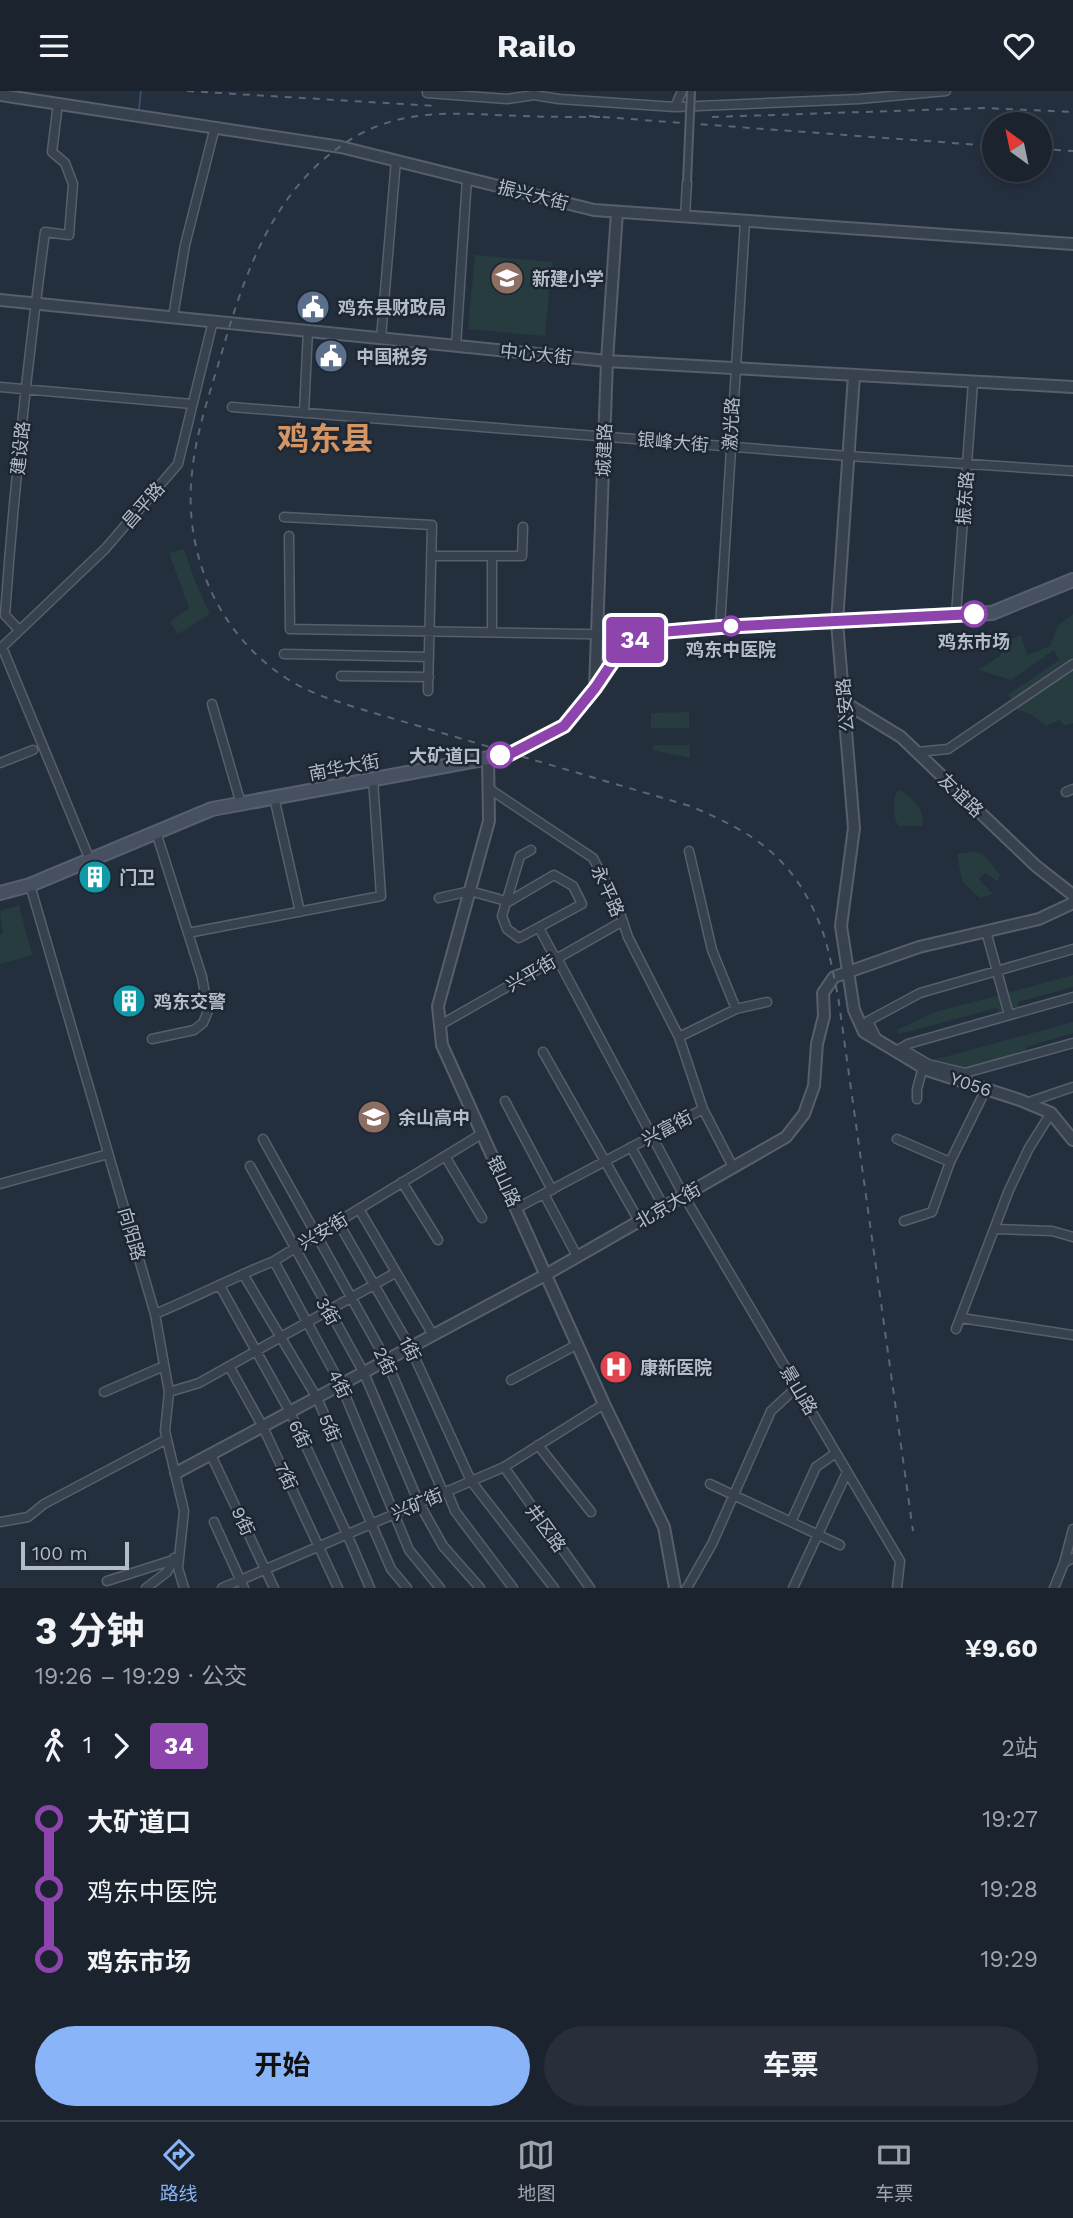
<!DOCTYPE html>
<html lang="zh">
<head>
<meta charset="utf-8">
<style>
  :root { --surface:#1b232e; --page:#282f3a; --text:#f1f3f6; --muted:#a0a4aa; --line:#39404a; --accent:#8ab4f8 }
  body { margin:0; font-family:"Work Sans","Noto Sans SC",sans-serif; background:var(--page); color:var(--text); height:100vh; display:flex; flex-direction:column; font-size:26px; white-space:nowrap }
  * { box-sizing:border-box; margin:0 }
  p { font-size:23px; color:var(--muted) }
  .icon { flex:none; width:38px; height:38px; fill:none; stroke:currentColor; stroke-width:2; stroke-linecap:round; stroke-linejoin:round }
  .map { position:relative; height:1497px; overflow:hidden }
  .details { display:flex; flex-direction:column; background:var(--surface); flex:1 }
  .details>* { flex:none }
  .badge { padding:0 14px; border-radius:5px; font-size:24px; line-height:46px }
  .needle { width:46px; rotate:327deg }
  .controls { position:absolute; left:982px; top:21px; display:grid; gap:14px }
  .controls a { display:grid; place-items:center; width:70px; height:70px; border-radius:50%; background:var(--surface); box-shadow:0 4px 10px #0003,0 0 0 2px var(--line); font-size:35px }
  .scale { position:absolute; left:21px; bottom:18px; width:108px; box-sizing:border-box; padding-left:7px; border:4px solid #b4bcc9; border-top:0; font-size:19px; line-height:24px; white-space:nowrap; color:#b4bcc9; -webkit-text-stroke:5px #1d2633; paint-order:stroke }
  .map>.badge { position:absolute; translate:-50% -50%; box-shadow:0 0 0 4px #fff }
  .legs { display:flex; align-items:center; gap:10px; height:77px; padding:0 35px; font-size:23px }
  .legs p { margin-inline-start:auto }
  .head { display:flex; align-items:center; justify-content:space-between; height:119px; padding:0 35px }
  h1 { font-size:38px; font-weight:700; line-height:52px }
  .cta { display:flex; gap:14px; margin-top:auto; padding:14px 35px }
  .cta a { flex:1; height:80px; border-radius:42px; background:var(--accent); color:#111; font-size:28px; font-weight:700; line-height:80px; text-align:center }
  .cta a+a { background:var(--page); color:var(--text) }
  ul { padding:0 35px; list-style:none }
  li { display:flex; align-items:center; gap:24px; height:70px; font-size:26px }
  li i { display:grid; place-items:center; width:10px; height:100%; margin:0 9px; background:currentColor }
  li i::after { content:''; width:18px; height:18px; margin:-9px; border:5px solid; border-radius:50%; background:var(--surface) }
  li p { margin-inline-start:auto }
  li:first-child i { background:linear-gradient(#0000 50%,currentColor 0) }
  li:last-child i { background:linear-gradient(currentColor 50%,#0000 0) }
  header { display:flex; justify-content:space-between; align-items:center; height:91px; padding:0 35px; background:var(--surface); font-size:32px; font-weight:700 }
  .tabs { display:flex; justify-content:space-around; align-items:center; height:98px; border-top:2px solid var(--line); background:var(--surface); font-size:19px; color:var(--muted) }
  .tabs a { display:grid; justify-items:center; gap:4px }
  .tabs .selected { color:var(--accent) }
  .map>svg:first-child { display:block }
  .green { fill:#263c3f }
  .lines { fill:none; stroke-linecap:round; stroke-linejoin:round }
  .stream { stroke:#394c67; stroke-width:2 }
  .minor-casing { stroke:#565f6c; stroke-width:11 }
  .tertiary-casing { stroke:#565f6c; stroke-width:14 }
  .secondary-casing { stroke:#565f6c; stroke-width:16 }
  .minor { stroke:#38414e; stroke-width:8 }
  .tertiary { stroke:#38414e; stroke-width:10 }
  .secondary { stroke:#465061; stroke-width:12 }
  .rail { stroke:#5a6575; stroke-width:2; stroke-dasharray:7 7; stroke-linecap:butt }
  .pedestrian-bridge-casing { stroke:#565f6c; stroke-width:10; stroke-linecap:butt }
  .pedestrian-bridge { stroke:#38414e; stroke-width:6 }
  .line-1-casing { stroke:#fff; stroke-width:16 }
  .line-1 { stroke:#8e44ad; stroke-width:10 }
  .stop-1-dot { fill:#fff; stroke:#8e44ad; stroke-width:3.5 }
  .labels { text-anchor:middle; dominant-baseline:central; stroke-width:5; stroke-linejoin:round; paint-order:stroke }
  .street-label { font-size:18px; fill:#b4bcc9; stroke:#1d2633 }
  .poi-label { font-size:18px; font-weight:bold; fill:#b4bcc9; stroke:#1d2633; text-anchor:start }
  .stop-label { font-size:18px; font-weight:bold; fill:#b4bcc9; stroke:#1d2633 }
  .town-label { font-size:32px; font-weight:bold; fill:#d59563; stroke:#1d2633 }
</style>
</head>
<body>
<header><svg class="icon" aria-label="menu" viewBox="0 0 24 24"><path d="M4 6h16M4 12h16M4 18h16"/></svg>Railo<svg class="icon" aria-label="heart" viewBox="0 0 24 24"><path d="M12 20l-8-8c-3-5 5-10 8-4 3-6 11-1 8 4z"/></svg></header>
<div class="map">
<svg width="1073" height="1497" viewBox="0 0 1073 1497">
  <rect width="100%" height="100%" fill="#242f3e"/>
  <path class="green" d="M 475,164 L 552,171 L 545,245 L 468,238 Z
    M 184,458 L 195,490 L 210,523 L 178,543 L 170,531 L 189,517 L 169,462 Z
    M 1073,523 L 1073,632 L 1064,635 L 1060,629 L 1046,635 L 1031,623 L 1018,619 L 1008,604 L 1059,569 L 1054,559 L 1011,589 L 978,579 L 1000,565 L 1007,550 L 1021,544 L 1027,564 L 1050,555 L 1058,535 Z
    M 689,621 L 689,637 L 651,637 L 651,622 Z
    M 653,654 L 689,654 L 690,667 L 653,659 Z
    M 900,699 C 913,707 926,719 922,735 L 898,735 C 893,724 893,712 896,701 Z
    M 972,761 L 982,762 L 1000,784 L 997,790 L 985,782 L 979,788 L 993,803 L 980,807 L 962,790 L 957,763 Z
    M 19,814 L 32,864 L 0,873 L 0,844 L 3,843 L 0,820 Z
    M 1073,884 L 1073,896 L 1018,911 L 1019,918 L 1011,917 L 1007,902 Z
    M 1000,904 L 1004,920 L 1000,923 L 997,917 L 899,943 L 897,939 L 935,921 Z
    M 1073,931 L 1073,942 L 1026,956 L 1027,962 L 965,980 L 929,970 Z"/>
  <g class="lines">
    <path class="stream" d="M 139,18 L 141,0"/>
    <defs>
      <path id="minor" d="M 427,0 L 427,2 L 507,8 L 534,4 L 559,8 L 675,16 L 682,0
        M 675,16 L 859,8 L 946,0
        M 685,126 L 687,91
        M 173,226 L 185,154 L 215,36
        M 381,247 L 396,69
        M 456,255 L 467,87
        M 0,296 L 192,313
        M 232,316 L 848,365 L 1073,380
        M 304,322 L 308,239
        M 284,426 L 432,434 L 428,600
        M 289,445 L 290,538 L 639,544
        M 431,465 L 522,465 L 523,436
        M 956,524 L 973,291
        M 720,536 L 745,131
        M 19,539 L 5,524 C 14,396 28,268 45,141 L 69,144 L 73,93 L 65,72 L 52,61 L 58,12
        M 492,541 L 492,465
        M 2,556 L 90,769
        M 0,558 L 105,458 L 178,373 L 213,230
        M 284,563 L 429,566
        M 341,585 L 429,586
        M 212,613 L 241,713
        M 917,661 L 948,658 L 1073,573
        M 0,672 L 33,659
        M 488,697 L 593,767 L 617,813 L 628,846 L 679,946
        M 1066,701 L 1073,698
        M 274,706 L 300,821
        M 689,760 L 712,859 L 736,918
        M 30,794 L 155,1223 L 169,1301 L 165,1340 L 184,1420 L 178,1477 L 184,1497
        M 439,807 L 470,800 L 506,810 L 508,811 L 554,784 L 573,795 L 582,813 L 519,847 L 507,838 L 502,825 L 520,765 L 531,759
        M 539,837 L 553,863 L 557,867 L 684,1105 L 900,1470 L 897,1497
        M 986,840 L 1009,924
        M 188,842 L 381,805 L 373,688
        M 440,934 L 623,830
        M 152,948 L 194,939 L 203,932 L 208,920 L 202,886 L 156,741
        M 877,948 L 868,930 L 920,902 L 1073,858
        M 901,957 L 928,973 L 965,982 L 1073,952
        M 896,960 L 908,953 L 1073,906
        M 543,961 L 639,1130
        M 917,1008 L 917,998 L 923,976
        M 505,1010 L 552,1099
        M 1026,1012 L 1073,996
        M 703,1018 L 733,1076
        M 263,1048 L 386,1269 L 443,1401
        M 897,1048 L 950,1071
        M 631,1056 L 664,1116
        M 445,1065 L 482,1127
        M 250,1075 L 364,1282 L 419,1412 L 443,1455 L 480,1497
        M 402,1091 L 438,1149
        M 0,1093 L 108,1063
        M 544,1103 L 577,1165
        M 517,1117 L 703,1018 L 679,946 L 736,918 L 767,911
        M 359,1118 L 433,1244
        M 904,1130 L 932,1121 L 950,1071 L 986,998
        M 338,1131 L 410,1256 L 471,1390 L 554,1497
        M 995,1138 L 1052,1140 L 1073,1146
        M 274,1170 L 341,1294 L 409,1459 L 440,1497
        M 243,1183 L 317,1307 L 391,1478 L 407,1497
        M 220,1195 L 290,1321 L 347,1443 L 370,1497
        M 155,1223 C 196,1206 234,1186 274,1170 L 483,1042
        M 961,1227 L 1073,1244
        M 956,1238 L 1009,1099 L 1029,1057 L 1051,1022
        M 229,1275 L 263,1336 L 338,1497
        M 511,1289 L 578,1253
        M 104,1301 L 164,1275
        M 169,1301 L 199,1292 L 395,1182
        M 538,1354 L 591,1421
        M 211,1364 L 274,1497
        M 504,1376 L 590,1497
        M 710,1393 L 840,1454
        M 447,1400 L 455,1420 L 513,1497
        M 0,1431 L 28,1426 L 44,1413 L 167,1348
        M 214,1431 L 244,1497
        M 791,1431 L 816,1376 L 836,1362
        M 1073,1438 L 1064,1472 L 1073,1467
        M 107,1490 L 173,1469
        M 146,1497 L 167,1481 L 174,1467
        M 222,1497 L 504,1376 L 604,1313
        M 687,1497 L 712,1453 L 771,1320 L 797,1296
        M 793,1497 L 847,1381
        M 1054,1497 L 1064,1472"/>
      <path id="tertiary" d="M 0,4 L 341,56 L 594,119 L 1073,153
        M 0,209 L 607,270 L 1073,296
        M 854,284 L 837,531 L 854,737 L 841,835 L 854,919 L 864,941 L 927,979 L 1020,1009 L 1051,1022 L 1073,1049
        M 595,597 L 607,270 L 617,121
        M 844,611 L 901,646 L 1036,775 L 1073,804
        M 488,667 L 489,730 L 438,915 L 442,954 L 604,1313 L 664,1436 L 675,1497
        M 176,1382 L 547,1183 L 786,1046 L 804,1023 L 814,995 L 817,953 L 824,925 L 823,902 L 834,886 L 919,856 L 1039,828 L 1073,812"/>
      <path id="secondary" d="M 0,802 L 30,794 L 212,718 L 510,663 L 564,635 L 595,597 L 620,560 L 630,551 L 645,545 L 661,541 L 720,536 L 992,522 L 1073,489"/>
    </defs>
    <use href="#minor" class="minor-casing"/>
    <use href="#tertiary" class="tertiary-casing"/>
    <use href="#secondary" class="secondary-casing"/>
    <use href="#minor" class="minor"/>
    <use href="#tertiary" class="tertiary"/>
    <use href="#secondary" class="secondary"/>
    <path class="rail" d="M 187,0 L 435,15
      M 589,25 L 994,55
      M 600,26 C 573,26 547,26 520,25 C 465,23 411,16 360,43 C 280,87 248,171 224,254 C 212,296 196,339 192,382 C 183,462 218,543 286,587 C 307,601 330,608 354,616 L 690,715 C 755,742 794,767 821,836 C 829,857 833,882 838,905 L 913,1440
      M 712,26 L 984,17 L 1073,21
      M 1040,58 L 1073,60"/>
    <defs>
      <path id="pedestrian-bridge" d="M 687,91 L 691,0"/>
    </defs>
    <use href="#pedestrian-bridge" class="pedestrian-bridge-casing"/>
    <use href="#pedestrian-bridge" class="pedestrian-bridge"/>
  </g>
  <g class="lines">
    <defs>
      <path id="line-1" d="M 500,664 L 510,663 L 564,635 L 595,597 L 620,560 L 630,551 L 645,545 L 661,541 L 720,536 L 974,523"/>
    </defs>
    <use href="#line-1" class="line-1-casing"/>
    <use href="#line-1" class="line-1"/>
  </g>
  <defs>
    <symbol id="school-disc" viewBox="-11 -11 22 22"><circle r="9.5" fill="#8d6e63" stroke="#1d2633"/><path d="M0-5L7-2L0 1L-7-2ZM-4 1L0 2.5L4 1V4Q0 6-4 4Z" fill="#fff"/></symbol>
    <symbol id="civic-disc" viewBox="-11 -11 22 22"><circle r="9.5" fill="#5c6f8a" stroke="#1d2633"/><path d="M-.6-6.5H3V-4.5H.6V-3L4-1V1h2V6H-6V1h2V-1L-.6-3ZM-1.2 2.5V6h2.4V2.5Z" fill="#fff"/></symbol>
    <symbol id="building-disc" viewBox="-11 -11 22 22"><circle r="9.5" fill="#0f9aa8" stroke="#1d2633"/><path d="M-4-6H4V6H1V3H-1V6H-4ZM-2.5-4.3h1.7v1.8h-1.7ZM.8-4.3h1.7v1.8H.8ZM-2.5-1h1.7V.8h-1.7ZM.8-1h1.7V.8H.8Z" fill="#fff"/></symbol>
    <symbol id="hospital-disc" viewBox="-11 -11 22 22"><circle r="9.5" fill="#e0444e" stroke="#1d2633"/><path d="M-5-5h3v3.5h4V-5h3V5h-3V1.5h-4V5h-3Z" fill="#fff"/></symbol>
  </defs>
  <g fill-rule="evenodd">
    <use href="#school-disc" x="488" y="168" width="38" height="38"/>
    <use href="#civic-disc" x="294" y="197" width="38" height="38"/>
    <use href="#civic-disc" x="312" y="246" width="38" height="38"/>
    <use href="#building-disc" x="76" y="767" width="38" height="38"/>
    <use href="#building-disc" x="110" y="891" width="38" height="38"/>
    <use href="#school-disc" x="355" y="1007" width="38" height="38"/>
    <use href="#hospital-disc" x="597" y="1257" width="38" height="38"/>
  </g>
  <g class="stop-1-dot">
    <circle cx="974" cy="523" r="12"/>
    <circle cx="731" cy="535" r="9"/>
    <circle cx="500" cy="664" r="12"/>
  </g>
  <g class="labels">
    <g class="street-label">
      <text transform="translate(533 104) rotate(14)">振兴大街</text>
      <text transform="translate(536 263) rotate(6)">中心大街</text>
      <text transform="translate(731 333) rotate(-87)">激光路</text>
      <text transform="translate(673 351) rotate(5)">银峰大街</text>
      <text transform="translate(20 357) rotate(-84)">建设路</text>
      <text transform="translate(604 359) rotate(-88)">城建路</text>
      <text transform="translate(965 407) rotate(-86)">振东路</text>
      <text transform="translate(143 414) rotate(-49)">昌平路</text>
      <text transform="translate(845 614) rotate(-95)">公安路</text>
      <text transform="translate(344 676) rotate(-11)">南华大街</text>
      <text transform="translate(961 704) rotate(44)">友谊路</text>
      <text transform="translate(608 800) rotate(66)">永平路</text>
      <text transform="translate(531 882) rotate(-30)">兴平街</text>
      <text transform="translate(971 993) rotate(18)">Y056</text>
      <text transform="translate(667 1037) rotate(-28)">兴富街</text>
      <text transform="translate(504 1090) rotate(65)">银山路</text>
      <text transform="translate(668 1114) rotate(-30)">北京大街</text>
      <text transform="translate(323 1140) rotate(-31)">兴安街</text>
      <text transform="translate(132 1143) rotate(74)">向阳路</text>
      <text transform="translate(328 1220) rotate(60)">3街</text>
      <text transform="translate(410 1258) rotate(63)">1街</text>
      <text transform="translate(385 1270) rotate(64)">2街</text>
      <text transform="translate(340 1293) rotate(64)">4街</text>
      <text transform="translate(799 1299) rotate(59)">景山路</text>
      <text transform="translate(330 1337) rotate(67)">5街</text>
      <text transform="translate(300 1343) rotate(65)">6街</text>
      <text transform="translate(286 1385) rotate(64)">7街</text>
      <text transform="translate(417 1413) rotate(-23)">兴矿街</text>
      <text transform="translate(243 1430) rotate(65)">9街</text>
      <text transform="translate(546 1437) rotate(54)">井区路</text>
    </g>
    <g class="poi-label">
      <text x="532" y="187">新建小学</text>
      <text x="338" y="216">鸡东县财政局</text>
      <text x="356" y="265">中国税务</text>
      <text x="119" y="786">门卫</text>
      <text x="154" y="910">鸡东交警</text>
      <text x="398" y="1026">余山高中</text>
      <text x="640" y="1276">康新医院</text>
    </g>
    <g class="stop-label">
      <text x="974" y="550">鸡东市场</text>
      <text x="731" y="558">鸡东中医院</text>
      <text x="481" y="664" text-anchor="end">大矿道口</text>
    </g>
    <g class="town-label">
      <text x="325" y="348">鸡东县</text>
    </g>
  </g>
</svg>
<div class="controls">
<a><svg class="needle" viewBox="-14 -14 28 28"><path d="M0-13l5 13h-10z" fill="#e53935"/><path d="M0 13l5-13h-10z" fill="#a0a4aa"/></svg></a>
</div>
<div class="scale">100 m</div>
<b class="badge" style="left:635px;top:549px;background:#8e44ad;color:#fff">34</b>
</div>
<section class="details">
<div class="head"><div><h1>3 分钟</h1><p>19:26 – 19:29 · 公交</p></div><b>¥9.60</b></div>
<div class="legs"><svg class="icon" aria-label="walk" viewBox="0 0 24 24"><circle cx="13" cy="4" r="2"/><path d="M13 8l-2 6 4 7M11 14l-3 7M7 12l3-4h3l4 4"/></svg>1<svg class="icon" aria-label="forward" viewBox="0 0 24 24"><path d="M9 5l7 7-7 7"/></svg><b class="badge" style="background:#8e44ad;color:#fff">34</b><p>2站</p></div>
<ul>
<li><i style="color:#8e44ad"></i><b>大矿道口</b><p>19:27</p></li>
<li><i style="color:#8e44ad"></i><span>鸡东中医院</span><p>19:28</p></li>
<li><i style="color:#8e44ad"></i><b>鸡东市场</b><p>19:29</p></li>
</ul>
<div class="cta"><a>开始</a><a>车票</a></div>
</section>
<nav class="tabs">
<a class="selected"><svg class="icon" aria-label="directions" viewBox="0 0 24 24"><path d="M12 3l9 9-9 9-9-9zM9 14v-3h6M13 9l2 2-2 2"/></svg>路线</a>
<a><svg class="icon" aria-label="map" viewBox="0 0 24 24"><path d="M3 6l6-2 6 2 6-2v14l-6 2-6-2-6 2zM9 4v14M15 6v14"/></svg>地图</a>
<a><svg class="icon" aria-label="tickets" viewBox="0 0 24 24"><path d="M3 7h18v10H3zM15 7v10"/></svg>车票</a>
</nav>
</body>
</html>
